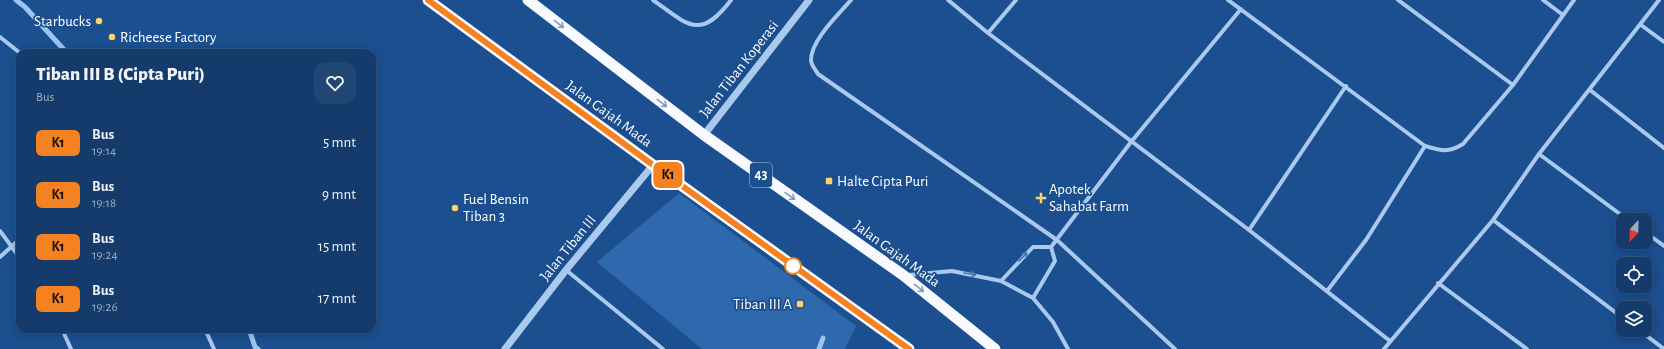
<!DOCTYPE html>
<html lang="id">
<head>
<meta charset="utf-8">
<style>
  :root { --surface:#143b6b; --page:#214673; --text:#f1f3f6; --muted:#9dadc1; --line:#33557e }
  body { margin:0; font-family:"Alegreya Sans",sans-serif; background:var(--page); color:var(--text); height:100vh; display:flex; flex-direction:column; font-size:15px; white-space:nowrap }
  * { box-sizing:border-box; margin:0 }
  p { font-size:13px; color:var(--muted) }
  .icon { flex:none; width:22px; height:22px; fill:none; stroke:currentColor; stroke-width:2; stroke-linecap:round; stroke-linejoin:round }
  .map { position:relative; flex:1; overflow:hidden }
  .sheet { position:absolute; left:16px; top:49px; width:360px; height:284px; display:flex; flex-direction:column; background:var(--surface); border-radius:12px; box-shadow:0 2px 10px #0003,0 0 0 1px var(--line) }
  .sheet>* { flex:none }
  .badge { padding:0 8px; border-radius:6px; font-size:14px; line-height:26px }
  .needle { width:26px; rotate:202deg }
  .buttons { position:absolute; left:1616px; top:213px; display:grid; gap:8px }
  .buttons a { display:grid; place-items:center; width:36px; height:36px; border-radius:8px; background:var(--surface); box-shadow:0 2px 10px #0003,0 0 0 1px var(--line); font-size:20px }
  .map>.badge { position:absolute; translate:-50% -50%; box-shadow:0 0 0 2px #fff }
  .round { display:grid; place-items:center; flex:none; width:42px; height:42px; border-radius:12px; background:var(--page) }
  .summary { display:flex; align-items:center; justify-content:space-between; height:68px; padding:0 20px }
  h1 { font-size:19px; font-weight:800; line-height:30px }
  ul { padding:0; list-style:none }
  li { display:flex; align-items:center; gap:12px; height:52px; padding:0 20px }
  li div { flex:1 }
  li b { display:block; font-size:15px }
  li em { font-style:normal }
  li .badge { min-width:44px; font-weight:700; text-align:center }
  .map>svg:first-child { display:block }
  .green { fill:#2e69ad }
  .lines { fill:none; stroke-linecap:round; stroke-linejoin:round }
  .stream { stroke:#9cc4f0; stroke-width:5 }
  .minor { stroke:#a9c9ee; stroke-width:4 }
  .tertiary { stroke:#a9c9ee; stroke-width:7 }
  .trunk { stroke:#f8faff; stroke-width:11 }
  .oneway { stroke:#7e9cc1 }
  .oneway2 { stroke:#4674ac }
  .line-casing { stroke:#fff; stroke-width:9 }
  .line { stroke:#f58220; stroke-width:6 }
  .poi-dot { fill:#ffd166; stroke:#1b4f8f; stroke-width:1.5 }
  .stop-dot { fill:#fff; stroke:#f58220; stroke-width:2 }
  .labels { text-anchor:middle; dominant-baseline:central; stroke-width:3.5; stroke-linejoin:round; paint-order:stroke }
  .shield { fill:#1b4f8f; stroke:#bbcadd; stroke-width:1 }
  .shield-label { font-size:14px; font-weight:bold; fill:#fff }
  .poi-label { font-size:15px; fill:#fff; stroke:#1b4f8f; text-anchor:start }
  .street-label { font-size:15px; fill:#fff; stroke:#1b4f8f }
</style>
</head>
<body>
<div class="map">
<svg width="1664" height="349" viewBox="0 0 1664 349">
  <rect width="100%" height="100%" fill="#1b4f8f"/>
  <path class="green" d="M 679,193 L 856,326 L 845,349 L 702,349 L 597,262 Z"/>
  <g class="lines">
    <path class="stream" d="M 16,0 L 25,7 L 67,53
      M 249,329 L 255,347 L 258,349
      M 819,349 L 823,338"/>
    <path class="minor" d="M 653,0 C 688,25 700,41 731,0
      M 851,0 C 839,14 811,40 811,60 C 811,65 815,69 818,74 L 1057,240 L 1175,349
      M 948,0 L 988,33 L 1249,230 L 1390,341
      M 1228,0 L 1425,146 C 1442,151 1448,153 1463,144 L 1513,85 L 1574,0
      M 1398,0 L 1513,85
      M 1543,0 L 1563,15
      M 1641,25 L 1664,42
      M 988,33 L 1016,0
      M 0,37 L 20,53
      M 1590,90 L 1664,148
      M 1539,154 L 1628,220
      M 1493,220 L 1623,318
      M 1249,230 L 1346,86
      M 0,231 L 20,258
      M 1645,232 L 1664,246
      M 1051,247 L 1131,142 L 1241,9
      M 0,257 L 20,239
      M 566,270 L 663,349
      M 908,275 L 952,271 L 1001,281 L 1033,298 L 1053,322 L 1068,349
      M 1001,281 L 1033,247 L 1051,247
      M 1438,283 L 1527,349
      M 1327,291 L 1366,240 L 1425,146
      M 1033,298 L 1055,261 L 1051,247
      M 62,329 L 71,349
      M 205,329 L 214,349
      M 1639,330 L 1664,349
      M 1384,349 L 1493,220 L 1539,154 L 1659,0"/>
    <path class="tertiary" d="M 704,135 L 809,0
      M 505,349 L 566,270 L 653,165"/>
    <path class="trunk" d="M 428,0 L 653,165 L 909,349
      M 528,0 L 704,135 L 903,275 L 995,349"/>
  </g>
  <defs><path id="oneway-shaft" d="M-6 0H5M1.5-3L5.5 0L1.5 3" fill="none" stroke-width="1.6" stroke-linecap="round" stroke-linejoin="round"/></defs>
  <g class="oneway">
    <use href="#oneway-shaft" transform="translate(559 24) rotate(38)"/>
    <use href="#oneway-shaft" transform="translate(662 103) rotate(38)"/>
    <use href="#oneway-shaft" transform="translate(790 196) rotate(35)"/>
    <use href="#oneway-shaft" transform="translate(919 288) rotate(39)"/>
  </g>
  <g class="oneway2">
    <use href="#oneway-shaft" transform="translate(1023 257) rotate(-45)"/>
    <use href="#oneway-shaft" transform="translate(970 274) rotate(9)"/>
  </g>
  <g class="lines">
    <defs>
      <path id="line" d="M 428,0 L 653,165 L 909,349"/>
    </defs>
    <use href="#line" class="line-casing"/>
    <use href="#line" class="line"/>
  </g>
  <g class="poi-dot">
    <circle cx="99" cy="21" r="4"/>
    <circle cx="112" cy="37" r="4"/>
    <rect x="825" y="177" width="8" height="8" rx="2"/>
    <path d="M1039 192h4v4h4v4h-4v4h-4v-4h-4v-4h4z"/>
    <circle cx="455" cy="208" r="4"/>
    <rect x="796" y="300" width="8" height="8" rx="2"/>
  </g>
  <circle class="stop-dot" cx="793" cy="266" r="8"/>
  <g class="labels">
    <rect class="shield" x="750" y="163" width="22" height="24" rx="3"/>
    <g class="shield-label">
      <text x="761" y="175">43</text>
    </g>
    <g class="poi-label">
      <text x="91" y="21" text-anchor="end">Starbucks</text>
      <text x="120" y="37">Richeese Factory</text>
      <text x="837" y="181">Halte Cipta Puri</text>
      <text x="1049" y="189">Apotek<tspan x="1049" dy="17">Sahabat Farm</tspan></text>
      <text x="463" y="199">Fuel Bensin<tspan x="463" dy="17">Tiban 3</tspan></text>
      <text x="792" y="304" text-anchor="end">Tiban III A</text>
    </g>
    <g class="street-label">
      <text transform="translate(739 69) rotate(-52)">Jalan Tiban Koperasi</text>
      <text transform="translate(609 114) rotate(36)">Jalan Gajah Mada</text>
      <text transform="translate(568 248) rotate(-51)">Jalan Tiban III</text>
      <text transform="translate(897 254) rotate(36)">Jalan Gajah Mada</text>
    </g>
  </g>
</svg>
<div class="buttons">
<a><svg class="needle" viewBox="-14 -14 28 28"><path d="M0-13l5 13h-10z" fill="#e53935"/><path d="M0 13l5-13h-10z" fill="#9dadc1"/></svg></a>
<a><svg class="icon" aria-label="locate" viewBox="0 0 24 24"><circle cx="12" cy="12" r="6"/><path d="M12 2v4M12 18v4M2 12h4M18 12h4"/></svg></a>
<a><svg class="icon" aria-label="layers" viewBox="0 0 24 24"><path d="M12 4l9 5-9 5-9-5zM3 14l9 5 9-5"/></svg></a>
</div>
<b class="badge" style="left:668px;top:175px;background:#f58220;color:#111">K1</b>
<section class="sheet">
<div class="summary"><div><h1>Tiban III B (Cipta Puri)</h1><p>Bus</p></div><a class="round"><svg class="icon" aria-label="heart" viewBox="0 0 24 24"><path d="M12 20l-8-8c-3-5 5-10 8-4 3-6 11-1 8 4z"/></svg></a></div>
<ul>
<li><span class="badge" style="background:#f58220;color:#111">K1</span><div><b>Bus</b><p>19:14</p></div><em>5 mnt</em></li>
<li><span class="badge" style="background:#f58220;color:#111">K1</span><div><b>Bus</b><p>19:18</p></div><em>9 mnt</em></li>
<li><span class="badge" style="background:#f58220;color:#111">K1</span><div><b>Bus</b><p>19:24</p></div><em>15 mnt</em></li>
<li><span class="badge" style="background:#f58220;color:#111">K1</span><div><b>Bus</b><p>19:26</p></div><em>17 mnt</em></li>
</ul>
</section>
</div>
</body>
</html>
